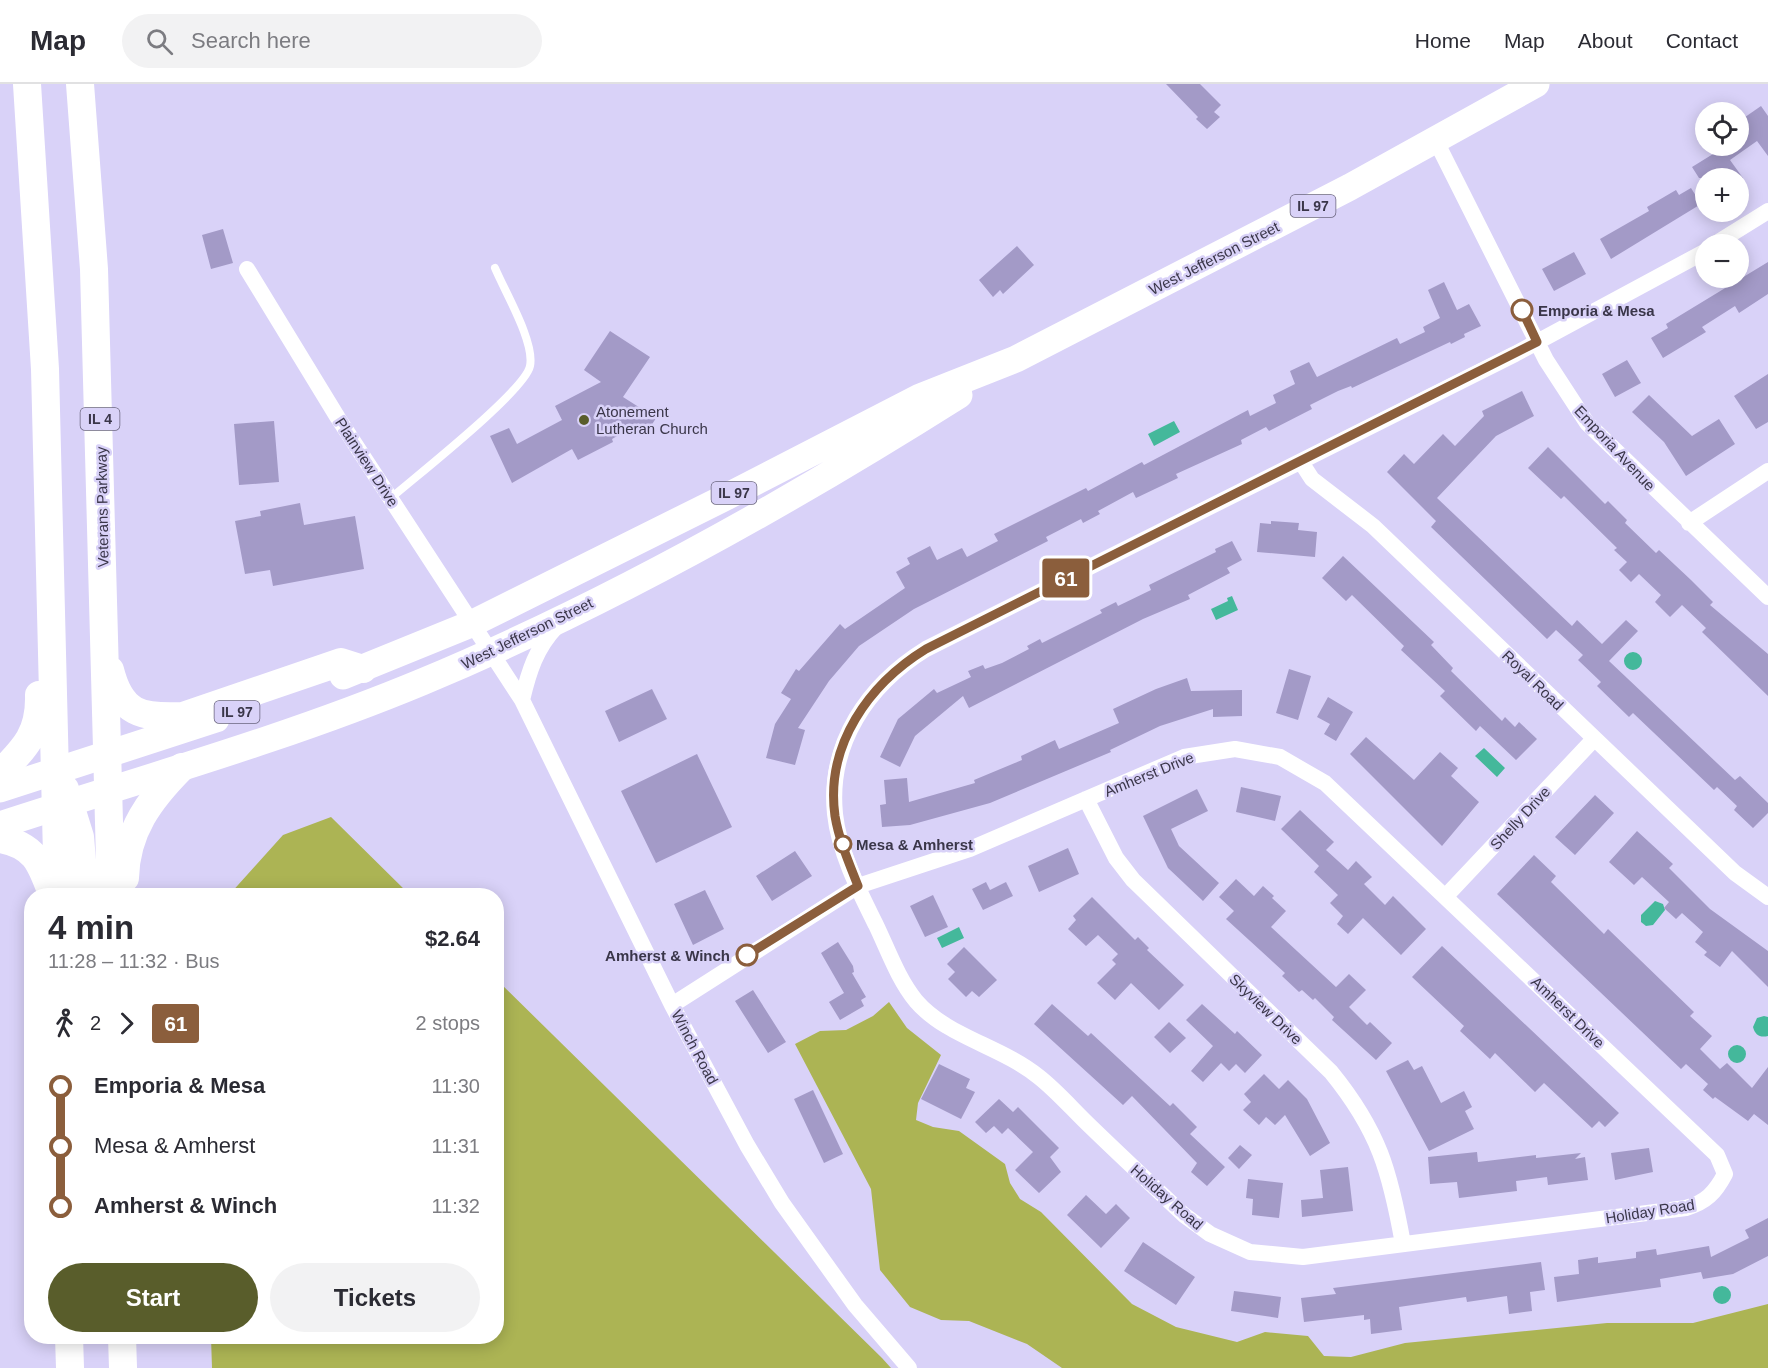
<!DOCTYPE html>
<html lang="en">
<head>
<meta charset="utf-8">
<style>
  :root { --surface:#fff; --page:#f2f2f3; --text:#2b2b33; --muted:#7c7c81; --line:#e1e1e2; --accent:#595d2b }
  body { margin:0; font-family:Arial,sans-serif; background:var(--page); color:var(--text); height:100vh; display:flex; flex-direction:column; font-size:22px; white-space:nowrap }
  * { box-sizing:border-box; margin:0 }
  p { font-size:20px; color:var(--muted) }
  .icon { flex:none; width:33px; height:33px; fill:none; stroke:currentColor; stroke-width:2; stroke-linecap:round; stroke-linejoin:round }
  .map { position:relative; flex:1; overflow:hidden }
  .side { position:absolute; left:24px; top:804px; width:480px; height:456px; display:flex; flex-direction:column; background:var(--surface); border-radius:24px; box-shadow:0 3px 15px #0003 }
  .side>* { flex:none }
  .badge { padding:0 12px; border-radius:4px; font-size:21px; line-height:39px }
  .tools { position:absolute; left:1695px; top:18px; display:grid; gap:12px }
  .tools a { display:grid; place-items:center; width:54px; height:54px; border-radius:50%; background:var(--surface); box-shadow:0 3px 15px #0003; font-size:30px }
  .map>.badge { position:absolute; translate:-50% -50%; box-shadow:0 0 0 3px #fff }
  .legs { display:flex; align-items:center; gap:9px; height:66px; padding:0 24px; font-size:20px }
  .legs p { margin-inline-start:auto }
  .headline { display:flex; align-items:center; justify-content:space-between; height:102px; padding:0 24px }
  h1 { font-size:33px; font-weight:600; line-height:45px }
  .action { display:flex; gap:12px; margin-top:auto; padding:12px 24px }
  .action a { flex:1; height:69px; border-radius:36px; background:var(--accent); color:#fff; font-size:24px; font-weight:600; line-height:69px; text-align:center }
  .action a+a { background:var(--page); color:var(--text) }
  ul { padding:0 24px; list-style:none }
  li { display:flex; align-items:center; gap:21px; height:60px; font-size:22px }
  li i { display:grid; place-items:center; width:9px; height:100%; margin:0 8px; background:currentColor }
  li i::after { content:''; width:15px; height:15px; margin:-8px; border:4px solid; border-radius:50%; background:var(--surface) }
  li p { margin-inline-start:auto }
  li:first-child i { background:linear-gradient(#0000 50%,currentColor 0) }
  li:last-child i { background:linear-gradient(currentColor 50%,#0000 0) }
  header { display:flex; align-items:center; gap:36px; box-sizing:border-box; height:84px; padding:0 30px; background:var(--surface); border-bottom:2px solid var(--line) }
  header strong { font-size:28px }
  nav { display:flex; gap:33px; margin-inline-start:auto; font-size:21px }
  .search { width:420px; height:54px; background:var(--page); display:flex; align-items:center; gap:15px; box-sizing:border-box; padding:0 21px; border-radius:33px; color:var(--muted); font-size:22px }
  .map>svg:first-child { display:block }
  .green { fill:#acb454 }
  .water { fill:#44b89b }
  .building { fill:#a39ac7 }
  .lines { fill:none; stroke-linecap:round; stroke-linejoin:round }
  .service { stroke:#fff; stroke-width:8 }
  .minor { stroke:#fff; stroke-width:16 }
  .primary { stroke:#fff; stroke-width:27 }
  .trunk { stroke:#fff; stroke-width:28 }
  .line-1-casing { stroke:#fff; stroke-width:14 }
  .line-1 { stroke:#8b5e3c; stroke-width:9 }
  .stop-1-dot { fill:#fff; stroke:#8b5e3c; stroke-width:3 }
  .poi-dot { fill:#595d2b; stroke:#d9d2f8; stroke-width:2 }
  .labels { text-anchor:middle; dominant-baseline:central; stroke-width:5; stroke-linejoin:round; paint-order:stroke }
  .shield { fill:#d9d2f8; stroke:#6a657e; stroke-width:1.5 }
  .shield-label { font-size:14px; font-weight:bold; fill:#3a3649 }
  .street-label { font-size:15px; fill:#3a3649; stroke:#d9d2f8 }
  .stop-label { font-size:15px; font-weight:bold; fill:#3a3649; stroke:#d9d2f8; text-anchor:start }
  .poi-label { font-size:15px; fill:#3a3649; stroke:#d9d2f8; text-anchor:start }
</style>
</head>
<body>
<header>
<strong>Map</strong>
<div class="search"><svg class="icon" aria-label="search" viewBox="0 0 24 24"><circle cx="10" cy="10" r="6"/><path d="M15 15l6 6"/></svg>Search here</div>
<nav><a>Home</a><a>Map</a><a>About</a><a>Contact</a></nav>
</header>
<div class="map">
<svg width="1768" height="1284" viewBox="0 0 1768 1284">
  <rect width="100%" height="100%" fill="#d9d2f8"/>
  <path class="green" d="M 331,733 L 410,811 L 229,811 L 283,751 Z
    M 497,896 L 882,1274 L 891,1284 L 212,1284 L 211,1253 L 496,1252 Z
    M 889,918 L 907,944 L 941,971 L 918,1019 L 916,1036 L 933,1043 L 959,1047 L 1005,1080 L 1010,1099 L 1020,1115 L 1041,1128 L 1132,1220 L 1176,1243 L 1237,1258 L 1265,1248 L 1308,1252 L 1324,1272 L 1351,1273 L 1405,1259 L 1607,1239 L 1693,1239 L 1768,1220 L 1768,1284 L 1062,1284 L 1027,1260 L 969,1237 L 941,1236 L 910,1223 L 880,1186 L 871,1105 L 795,960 L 820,947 L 846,946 L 873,932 Z"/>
  <path class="water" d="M 1174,337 L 1180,348 L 1154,362 L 1148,350 Z
    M 1232,512 L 1238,526 L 1216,536 L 1211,525 L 1228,517 L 1227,514 Z
    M1624 577a9 9 0 1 1 18 0a9 9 0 1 1-18 0Z
    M 1484,664 L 1505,684 L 1497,693 L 1475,672 Z
    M 1655,817 L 1663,820 L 1665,826 L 1653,841 L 1646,842 L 1641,838 L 1641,831 Z
    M 959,843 L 964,854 L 942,864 L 937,854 Z
    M 1764,932 L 1768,933 L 1768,952 C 1760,954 1755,951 1753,943 L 1757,934 Z
    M1728 970a9 9 0 1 1 18 0a9 9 0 1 1-18 0Z
    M1713 1211a9 9 0 1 1 18 0a9 9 0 1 1-18 0Z"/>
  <path class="building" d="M 1166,0 L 1200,0 L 1221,21 L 1214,28 L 1220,33 L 1207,45 L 1196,35 L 1198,33 Z
    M 1761,22 L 1768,32 L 1768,72 L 1757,57 L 1730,76 L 1743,94 L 1699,94 L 1692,83 L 1726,62 L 1738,62 L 1738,38 Z
    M 1691,104 L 1701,120 L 1611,175 L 1600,155 L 1649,127 L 1647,123 L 1676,106 L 1679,111 Z
    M 223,145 L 233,179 L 211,185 L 202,151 Z
    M 1017,162 L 1034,181 L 1003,210 L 1000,206 L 993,213 L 979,196 Z
    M 1574,168 L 1586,190 L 1554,207 L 1542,185 Z
    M 1768,178 L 1768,210 L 1739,229 L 1735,222 L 1702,243 L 1706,248 L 1663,274 L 1651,254 L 1668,244 L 1666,240 Z
    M 1444,198 L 1457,226 L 1469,220 L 1481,242 L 1464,250 L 1465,253 L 1451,260 L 1450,258 L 1352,304 L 1351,302 L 1338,307 L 1310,321 L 1312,325 L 1269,347 L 1266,343 L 1241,356 L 1242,360 L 1176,390 L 1178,394 L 1136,414 L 1133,408 L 1098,427 L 1100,430 L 1083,439 L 1081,435 L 1046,453 L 1048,457 L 914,525 L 859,562 L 829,597 L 798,644 L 805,646 L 795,681 L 766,674 L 775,640 L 791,615 L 781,609 L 796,585 L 799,587 L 840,540 L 845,545 L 905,504 L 896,488 L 910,480 L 907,474 L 930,462 L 937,476 L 962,464 L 967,473 L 998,457 L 994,450 L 1086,404 L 1088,407 L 1142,378 L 1144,381 L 1248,326 L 1250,332 L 1276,319 L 1273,311 L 1295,300 L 1290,287 L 1309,278 L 1317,293 L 1397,254 L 1400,260 L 1425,248 L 1423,243 L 1440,234 L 1428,206 Z
    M 610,247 L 650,273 L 623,313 L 656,334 L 648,347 L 638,340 L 612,355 L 613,358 L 578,376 L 572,365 L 512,399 L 490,352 L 509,344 L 517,360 L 562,336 L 555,322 L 601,298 L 584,286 Z
    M 1627,276 L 1641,299 L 1615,313 L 1602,290 Z
    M 1768,290 L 1768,338 L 1756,345 L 1734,312 Z
    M 1522,307 L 1534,332 L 1496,352 L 1437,414 L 1572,542 L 1577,536 L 1602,560 L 1626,536 L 1638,547 L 1609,577 L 1735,696 L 1740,692 L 1768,719 L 1768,729 L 1753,744 L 1734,726 L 1737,722 L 1717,703 L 1714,706 L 1633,629 L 1629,633 L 1597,602 L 1601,598 L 1578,576 L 1583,571 L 1556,546 L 1547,555 L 1431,443 L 1436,437 L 1387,388 L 1404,370 L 1414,380 L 1443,350 L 1455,362 L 1484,332 L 1482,327 Z
    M 1649,311 L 1692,352 L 1719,335 L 1735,360 L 1686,392 L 1664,358 L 1632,328 Z
    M 274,337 L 279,398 L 239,401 L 234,340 Z
    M 1548,363 L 1605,420 L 1608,417 L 1627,436 L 1625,439 L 1656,469 L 1659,466 L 1691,496 L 1713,518 L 1710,521 L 1768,570 L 1768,612 L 1702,548 L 1706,544 L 1682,521 L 1670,533 L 1655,518 L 1661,511 L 1639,490 L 1631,498 L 1619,486 L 1627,478 L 1614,466 L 1617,464 L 1564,412 L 1561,415 L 1528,384 Z
    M 300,419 L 304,441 L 355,432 L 364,485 L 273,502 L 270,486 L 245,490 L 235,437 L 261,432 L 260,427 Z
    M 1271,437 L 1299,439 L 1298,446 L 1317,448 L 1315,473 L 1257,468 L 1260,439 L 1271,440 Z
    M 1232,457 L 1242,476 L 1227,484 L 1230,489 L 1188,511 L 1190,515 L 1143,535 L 969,624 L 963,612 L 915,652 L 900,683 L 880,673 L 898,635 L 934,605 L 937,609 L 971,593 L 968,587 L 983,581 L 985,585 L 1002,579 L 1029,565 L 1027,562 L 1040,555 L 1042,559 L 1102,529 L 1100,526 L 1116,518 L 1118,522 L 1151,506 L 1149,501 L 1216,468 L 1215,465 Z
    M 1343,472 L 1434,558 L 1431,561 L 1453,584 L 1451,587 L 1502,637 L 1505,633 L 1515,643 L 1519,638 L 1537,655 L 1516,676 L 1480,642 L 1476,647 L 1440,612 L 1445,607 L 1401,566 L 1404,562 L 1352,511 L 1346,517 L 1322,494 Z
    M 1289,585 L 1311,592 L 1298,636 L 1276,629 Z
    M 1187,594 L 1191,607 L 1242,606 L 1242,632 L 1213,633 L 1213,625 L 1160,642 L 1110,666 L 1111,668 L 990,719 L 910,741 L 882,743 L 880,721 L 886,720 L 884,696 L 907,694 L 909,718 L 975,699 L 974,696 L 1022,676 L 1021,672 L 1055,656 L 1059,665 L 1119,639 L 1113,625 L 1156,605 Z
    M 652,605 L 667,635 L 619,658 L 605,627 Z
    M 1328,613 L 1353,628 L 1336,657 L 1324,650 L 1330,640 L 1317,633 Z
    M 1366,653 L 1414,696 L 1440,668 L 1458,684 L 1451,692 L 1479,718 L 1442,762 L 1350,670 Z
    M 697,670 L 732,743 L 656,779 L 621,707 Z
    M 1241,703 L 1281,712 L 1275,737 L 1236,728 Z
    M 1197,705 L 1208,727 L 1171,745 L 1179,762 L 1219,799 L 1203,817 L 1168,784 L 1143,732 Z
    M 1595,711 L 1614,729 L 1575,771 L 1555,753 Z
    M 1300,726 L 1334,758 L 1326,766 L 1348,786 L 1356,777 L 1372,793 L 1364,800 L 1385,821 L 1393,812 L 1426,845 L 1401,871 L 1363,834 L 1348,850 L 1337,840 L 1343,832 L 1330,819 L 1338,811 L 1314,788 L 1319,782 L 1281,745 Z
    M 1637,747 L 1673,780 L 1669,784 L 1710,825 L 1768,867 L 1768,903 L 1732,867 L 1720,883 L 1704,871 L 1707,868 L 1695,858 L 1703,848 L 1682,829 L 1676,835 L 1664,824 L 1669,818 L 1642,793 L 1634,801 L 1609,778 Z
    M 1068,764 L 1079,790 L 1039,808 L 1028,782 Z
    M 795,767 L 812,792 L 772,817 L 756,792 Z
    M 1534,771 L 1556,792 L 1551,798 L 1604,850 L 1608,845 L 1694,928 L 1690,932 L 1712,952 L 1700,965 L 1720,985 L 1727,979 L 1752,1004 L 1768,983 L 1768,1041 L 1754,1030 L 1748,1037 L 1715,1013 L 1713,1015 L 1703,1006 L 1708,1000 L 1686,980 L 1681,985 L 1497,810 Z
    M 1236,795 L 1254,812 L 1263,802 L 1274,812 L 1272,814 L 1286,827 L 1271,843 L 1336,903 L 1349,890 L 1366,906 L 1349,923 L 1367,941 L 1370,938 L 1392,959 L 1376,976 L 1332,936 L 1334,933 L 1315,914 L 1313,916 L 1302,906 L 1299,908 L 1282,892 L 1285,889 L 1226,835 L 1234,827 L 1219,813 Z
    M 986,798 L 990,806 L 1006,798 L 1013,812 L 983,826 L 972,805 Z
    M 705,806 L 724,845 L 693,861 L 674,820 Z
    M 933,811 L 948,843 L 925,853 L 910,822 Z
    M 1092,813 L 1135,856 L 1138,853 L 1149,864 L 1147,866 L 1184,901 L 1159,926 L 1131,899 L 1115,916 L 1097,899 L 1116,880 L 1112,876 L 1118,870 L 1098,851 L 1086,862 L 1068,845 L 1076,836 L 1073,832 Z
    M 838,858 L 853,882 L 854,888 L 852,889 L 866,913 L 861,916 L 864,922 L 840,936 L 829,918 L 844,909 L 821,869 Z
    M 1442,862 L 1619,1029 L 1605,1043 L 1599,1037 L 1592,1044 L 1544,999 L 1535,1008 L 1495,969 L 1490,975 L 1460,947 L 1464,942 L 1412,893 Z
    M 964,863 L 997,896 L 979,913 L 972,907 L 966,913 L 948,895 L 955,888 L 947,880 Z
    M 753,906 L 786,958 L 768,969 L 735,917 Z
    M 1052,920 L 1088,952 L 1091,949 L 1170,1022 L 1173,1019 L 1197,1043 L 1190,1050 L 1225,1083 L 1207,1102 L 1191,1088 L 1197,1079 L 1132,1012 L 1123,1021 L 1034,940 Z
    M 1202,920 L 1235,950 L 1237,947 L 1262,971 L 1245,989 L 1236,980 L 1229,987 L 1221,979 L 1203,998 L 1191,987 L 1213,962 L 1186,936 Z
    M 1169,938 L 1186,954 L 1170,969 L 1154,953 Z
    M 1408,976 L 1414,986 L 1422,982 L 1441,1019 L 1464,1007 L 1472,1023 L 1465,1027 L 1474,1045 L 1429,1067 L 1386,987 Z
    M 939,980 L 970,995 L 966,1004 L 975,1008 L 961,1035 L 921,1015 Z
    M 1264,990 L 1279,1005 L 1288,996 L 1307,1015 L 1330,1059 L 1310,1072 L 1285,1031 L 1275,1041 L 1266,1033 L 1259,1041 L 1243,1026 L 1251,1018 L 1244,1010 Z
    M 813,1006 L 843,1070 L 824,1079 L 794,1015 Z
    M 999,1015 L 1013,1028 L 1018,1023 L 1059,1064 L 1050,1073 L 1061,1088 L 1039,1109 L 1015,1086 L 1033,1068 L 1008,1044 L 1002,1050 L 994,1042 L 986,1049 L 975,1038 Z
    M 1240,1061 L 1252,1071 L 1239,1085 L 1228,1074 Z
    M 1649,1064 L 1653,1088 L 1615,1096 L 1611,1069 Z
    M 1477,1068 L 1478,1078 L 1536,1071 L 1536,1074 L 1581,1069 L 1575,1075 L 1585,1073 L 1588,1096 L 1548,1101 L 1547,1093 L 1516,1097 L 1517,1107 L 1459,1114 L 1457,1098 L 1430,1100 L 1428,1073 Z
    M 1348,1083 L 1353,1127 L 1302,1133 L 1301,1116 L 1323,1114 L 1320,1086 Z
    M 1248,1095 L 1283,1099 L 1279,1134 L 1252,1131 L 1253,1115 L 1246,1114 Z
    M 1086,1111 L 1106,1130 L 1116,1120 L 1130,1134 L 1101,1164 L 1067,1131 Z
    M 1768,1134 L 1768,1172 L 1733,1190 L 1703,1195 L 1701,1188 L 1660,1195 L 1661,1203 L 1557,1218 L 1554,1193 L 1579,1190 L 1578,1176 L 1598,1173 L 1598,1179 L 1636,1174 L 1636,1168 L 1656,1165 L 1657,1171 L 1709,1162 L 1711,1173 L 1749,1154 L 1745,1146 Z
    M 1143,1158 L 1195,1193 L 1176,1221 L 1124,1187 Z
    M 1541,1178 L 1545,1206 L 1530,1208 L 1532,1227 L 1509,1230 L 1507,1212 L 1467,1218 L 1466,1213 L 1399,1223 L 1402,1246 L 1371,1250 L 1370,1235 L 1364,1236 L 1364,1231 L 1304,1238 L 1301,1214 L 1336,1210 L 1333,1204 Z
    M 1234,1207 L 1281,1213 L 1278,1234 L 1231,1227 Z"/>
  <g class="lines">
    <path class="service" d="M 391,414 C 415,393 525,307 530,282 C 535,258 505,208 495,184"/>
    <path class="minor" d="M 1436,57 L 1546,276 L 1587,339 L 1768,513
      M 1715,160 L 1768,127
      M 1706,167 L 1515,270 L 926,565 C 868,601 828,659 835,730 C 839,768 859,807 876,841 C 888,866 898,895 916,917 C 947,953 1001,962 1039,993 C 1058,1008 1074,1027 1091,1043 C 1122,1073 1153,1102 1184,1131 L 1210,1150 L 1250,1168 L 1303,1173 L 1686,1124 C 1706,1118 1715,1109 1725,1090
      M 247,185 L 338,334 L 522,616 L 672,921 L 747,1061 L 782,1119 L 855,1221 L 909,1284
      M 1301,378 L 1312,395 L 1373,442 L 1735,789 L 1768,813
      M 1689,439 L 1768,387
      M 522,616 C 529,587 536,564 557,542
      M 1086,715 L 1116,774 L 1133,796 L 1331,988 C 1379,1047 1390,1087 1403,1160
      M 1446,812 L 1594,655
      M 672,921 L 858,802 L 970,765 L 1184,673 L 1235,665 L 1280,673 L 1325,699 L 1717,1071 L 1725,1090"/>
    <path class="primary" d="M 343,592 L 471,540 L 720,416 L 920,313 L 1016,275 L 1350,103 L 1536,0
      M 0,705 L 216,635
      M 0,741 C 141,695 285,655 422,598 C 609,520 788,419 959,311"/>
    <path class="trunk" d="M 27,0 L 45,285 L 58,812
      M 80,0 L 94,185 L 111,812
      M 110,586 C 121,630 141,634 183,632 L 341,578 L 363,585
      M 0,689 C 26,664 40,648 39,611
      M 65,705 L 80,753 L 85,812
      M 0,755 C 35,761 41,780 52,810
      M 125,794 C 126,747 150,715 182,683
      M 69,1252 L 70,1284
      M 122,1252 L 123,1284"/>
  </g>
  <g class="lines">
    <defs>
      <path id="line-1" d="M 747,871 L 858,802 C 849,779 839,756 835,732 C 825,661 869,600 926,565 L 1537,258 L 1522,226"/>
    </defs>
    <use href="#line-1" class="line-1-casing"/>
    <use href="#line-1" class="line-1"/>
  </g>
  <g class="stop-1-dot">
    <circle cx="1522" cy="226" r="10"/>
    <circle cx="843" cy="760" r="8"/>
    <circle cx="747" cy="871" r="10"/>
  </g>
  <circle class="poi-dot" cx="584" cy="336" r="6"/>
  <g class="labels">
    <g class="shield">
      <rect x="1290.5" y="111" width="45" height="22" rx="4.5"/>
      <rect x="80.5" y="324" width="39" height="22" rx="4.5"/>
      <rect x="711.5" y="398" width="45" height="22" rx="4.5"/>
      <rect x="214.5" y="617" width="45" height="22" rx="4.5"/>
    </g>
    <g class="shield-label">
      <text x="1313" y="122">IL 97</text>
      <text x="100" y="335">IL 4</text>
      <text x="734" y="409">IL 97</text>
      <text x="237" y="628">IL 97</text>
    </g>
    <g class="street-label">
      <text transform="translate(1214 174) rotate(-27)">West Jefferson Street</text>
      <text transform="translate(1615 364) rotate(47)">Emporia Avenue</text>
      <text transform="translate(367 378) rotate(57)">Plainview Drive</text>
      <text transform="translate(102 423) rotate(-91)">Veterans Parkway</text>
      <text transform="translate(527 549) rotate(-26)">West Jefferson Street</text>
      <text transform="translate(1533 596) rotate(44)">Royal Road</text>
      <text transform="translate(1149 690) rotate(-22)">Amherst Drive</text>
      <text transform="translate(1520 734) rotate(-47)">Shelly Drive</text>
      <text transform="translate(1266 925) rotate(44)">Skyview Drive</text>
      <text transform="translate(1568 928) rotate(44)">Amherst Drive</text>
      <text transform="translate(695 963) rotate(62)">Winch Road</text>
      <text transform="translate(1167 1113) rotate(41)">Holiday Road</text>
      <text transform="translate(1650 1127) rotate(-9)">Holiday Road</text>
    </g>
    <g class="stop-label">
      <text x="1538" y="226">Emporia &amp; Mesa</text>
      <text x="856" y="760">Mesa &amp; Amherst</text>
      <text x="730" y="871" text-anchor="end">Amherst &amp; Winch</text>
    </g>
    <g class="poi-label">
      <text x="596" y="327">Atonement<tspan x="596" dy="17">Lutheran Church</tspan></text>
    </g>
  </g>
</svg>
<div class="tools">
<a><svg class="icon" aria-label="locate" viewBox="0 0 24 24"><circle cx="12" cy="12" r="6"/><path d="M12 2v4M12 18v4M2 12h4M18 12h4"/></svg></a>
<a>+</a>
<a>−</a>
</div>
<b class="badge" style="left:1066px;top:494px;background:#8b5e3c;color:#fff">61</b>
<section class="side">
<div class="headline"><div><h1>4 min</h1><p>11:28 – 11:32 · Bus</p></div><b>$2.64</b></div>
<div class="legs"><svg class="icon" aria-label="walk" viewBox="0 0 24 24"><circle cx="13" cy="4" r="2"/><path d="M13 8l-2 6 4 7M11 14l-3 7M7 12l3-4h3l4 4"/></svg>2<svg class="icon" aria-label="forward" viewBox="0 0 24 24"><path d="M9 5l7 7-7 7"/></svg><b class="badge" style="background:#8b5e3c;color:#fff">61</b><p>2 stops</p></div>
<ul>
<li><i style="color:#8b5e3c"></i><b>Emporia &amp; Mesa</b><p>11:30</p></li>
<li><i style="color:#8b5e3c"></i><span>Mesa &amp; Amherst</span><p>11:31</p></li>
<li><i style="color:#8b5e3c"></i><b>Amherst &amp; Winch</b><p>11:32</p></li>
</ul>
<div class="action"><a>Start</a><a>Tickets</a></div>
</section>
</div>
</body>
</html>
